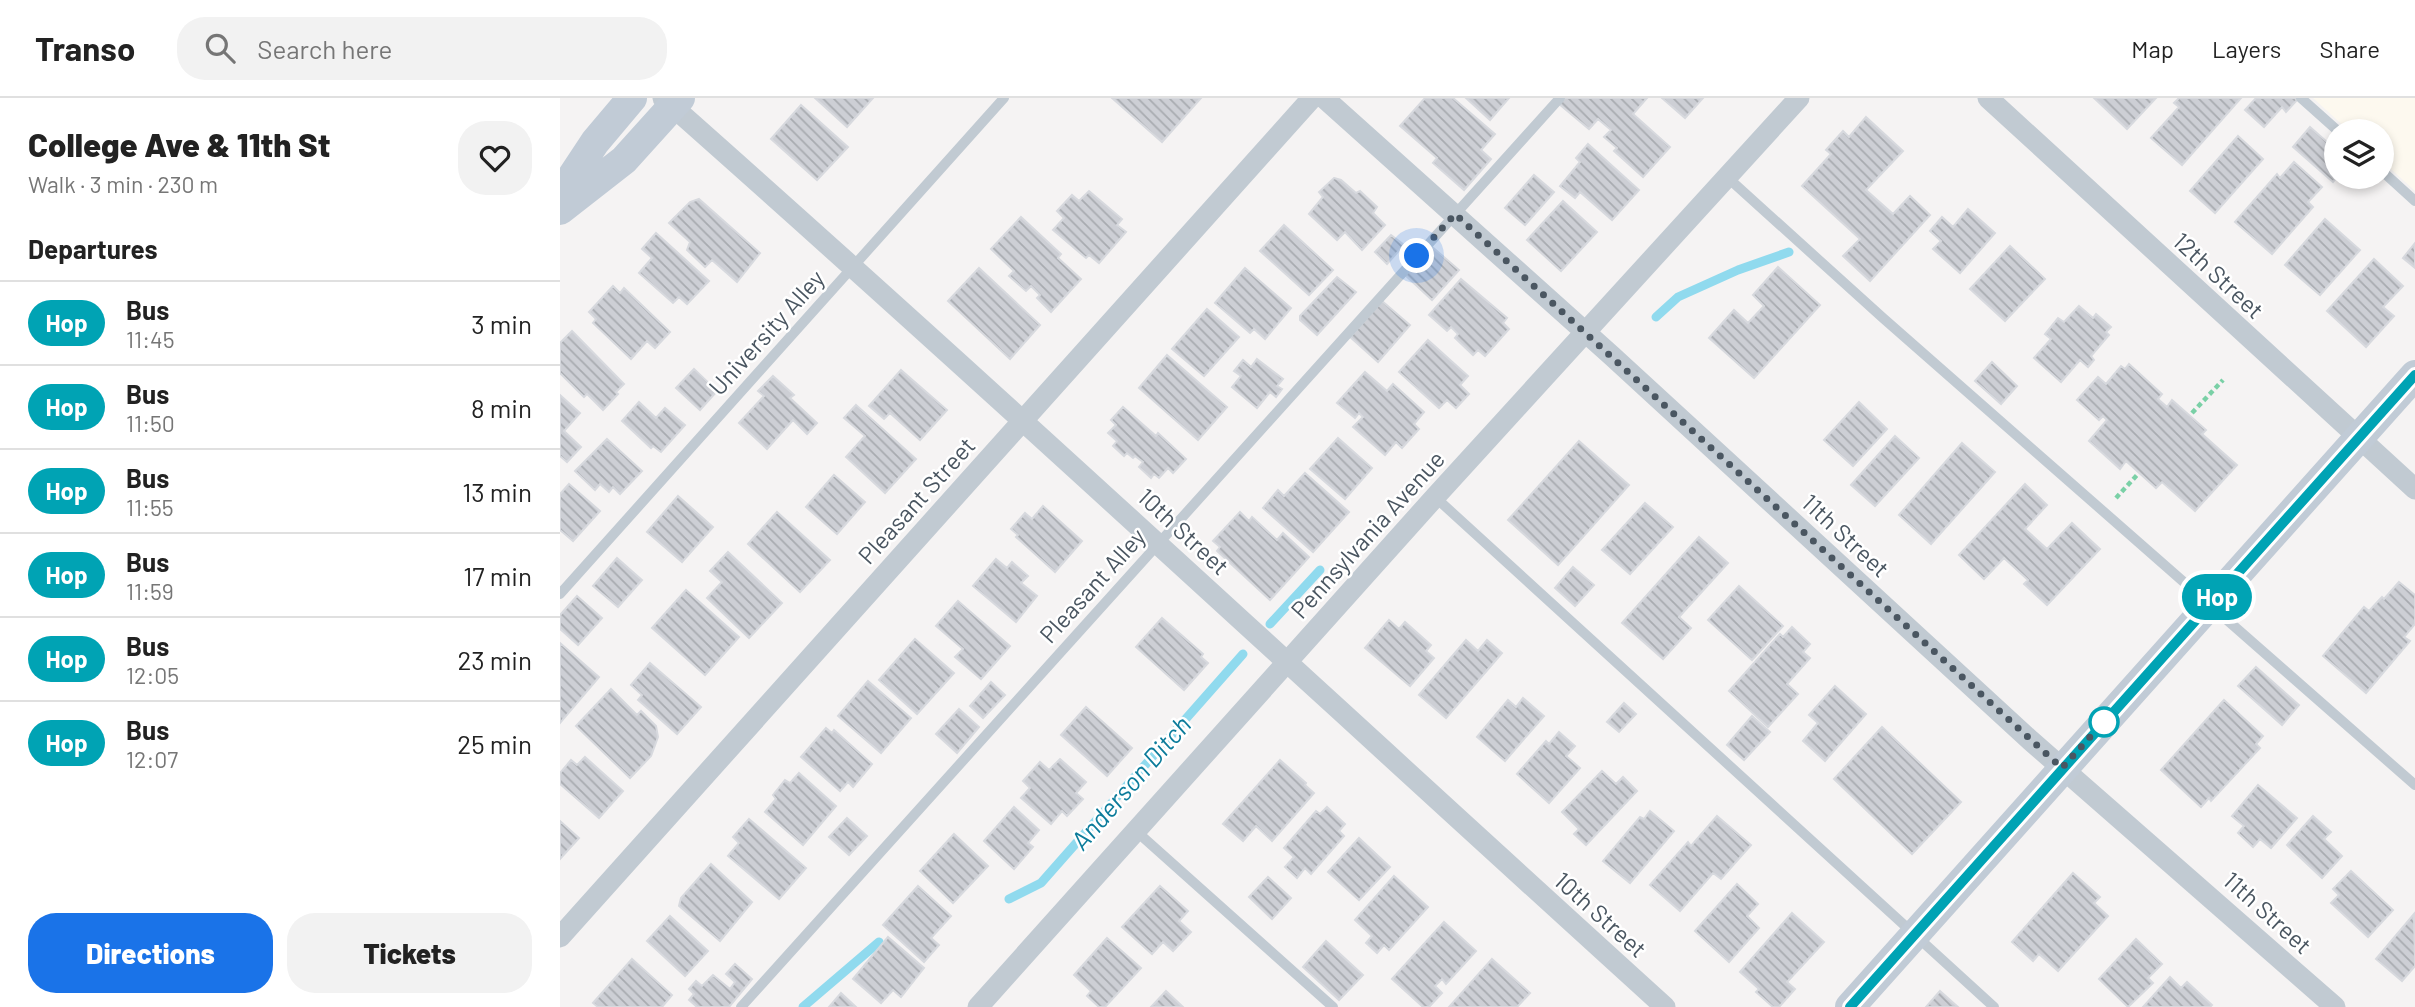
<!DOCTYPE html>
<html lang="en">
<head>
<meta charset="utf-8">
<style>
  :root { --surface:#fff; --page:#f2f2f2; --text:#222; --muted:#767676; --line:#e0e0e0; --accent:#1a73e8 }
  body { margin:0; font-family:Barlow,sans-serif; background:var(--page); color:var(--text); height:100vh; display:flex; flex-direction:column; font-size:26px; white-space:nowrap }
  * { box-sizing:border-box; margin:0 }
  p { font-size:23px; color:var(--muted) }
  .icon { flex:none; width:38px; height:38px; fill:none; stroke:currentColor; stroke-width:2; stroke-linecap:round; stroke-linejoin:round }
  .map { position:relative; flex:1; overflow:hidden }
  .panel { display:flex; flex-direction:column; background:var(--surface); width:560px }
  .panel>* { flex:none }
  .badge { padding:0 14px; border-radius:23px; font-size:24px; line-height:46px }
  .controls { position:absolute; left:1764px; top:21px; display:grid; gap:14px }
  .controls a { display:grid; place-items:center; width:70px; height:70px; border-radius:50%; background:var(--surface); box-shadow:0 4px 10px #0003; font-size:35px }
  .you { position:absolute; width:35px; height:35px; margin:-18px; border:5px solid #fff; border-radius:50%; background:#1a73e8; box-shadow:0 0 0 10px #1a73e833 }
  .map>.badge { position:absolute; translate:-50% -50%; box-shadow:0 0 0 4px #fff }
  h2 { padding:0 28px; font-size:26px; line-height:63px }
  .round { display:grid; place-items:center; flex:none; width:74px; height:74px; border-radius:28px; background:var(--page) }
  .headline { display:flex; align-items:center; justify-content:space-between; height:119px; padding:0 28px }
  h1 { font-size:33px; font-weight:800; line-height:52px }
  .primary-button { display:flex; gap:14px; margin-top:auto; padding:14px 28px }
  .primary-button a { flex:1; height:80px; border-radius:28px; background:var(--accent); color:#fff; font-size:28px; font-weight:800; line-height:80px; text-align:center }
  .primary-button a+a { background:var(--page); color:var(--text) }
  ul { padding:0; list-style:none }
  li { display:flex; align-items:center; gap:21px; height:84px; padding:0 28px; border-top:2px solid var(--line) }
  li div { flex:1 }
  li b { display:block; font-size:26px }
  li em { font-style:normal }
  li .badge { min-width:77px; font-weight:700; text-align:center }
  header { display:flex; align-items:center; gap:42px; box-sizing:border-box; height:98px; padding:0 35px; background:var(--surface); border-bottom:2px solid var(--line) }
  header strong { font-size:33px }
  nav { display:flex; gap:38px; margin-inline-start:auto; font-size:24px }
  .search { width:490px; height:63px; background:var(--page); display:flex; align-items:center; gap:18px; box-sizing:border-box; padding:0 24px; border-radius:28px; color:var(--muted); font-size:26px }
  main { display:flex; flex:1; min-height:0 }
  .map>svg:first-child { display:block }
  .commercial { fill:#fdf9ef }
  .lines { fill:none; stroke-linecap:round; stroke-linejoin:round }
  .stream { stroke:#90daee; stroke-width:9 }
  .building { fill:url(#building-back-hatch); stroke:#d7d9de; stroke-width:2 }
  .path { stroke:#7ad0a6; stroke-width:4.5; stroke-dasharray:5 3.5; stroke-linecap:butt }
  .lane { stroke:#c1cad2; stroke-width:10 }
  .street { stroke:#c1cad2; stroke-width:21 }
  .secondary { stroke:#c1cbd6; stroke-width:30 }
  .line-casing { stroke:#fff; stroke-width:16 }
  .line { stroke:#00a3b4; stroke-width:10 }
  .walk { stroke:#4a5661; stroke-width:7; stroke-dasharray:0 12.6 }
  .stop-dot { fill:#fff; stroke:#00a3b4; stroke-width:3.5 }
  .labels { text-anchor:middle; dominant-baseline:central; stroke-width:5; stroke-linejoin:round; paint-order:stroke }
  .street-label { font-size:24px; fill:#4a5661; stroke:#fff }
  .water-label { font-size:26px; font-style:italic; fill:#0c7c9b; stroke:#fff }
</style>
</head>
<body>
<header>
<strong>Transo</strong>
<div class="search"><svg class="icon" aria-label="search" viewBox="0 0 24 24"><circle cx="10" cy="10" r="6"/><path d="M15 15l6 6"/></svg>Search here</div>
<nav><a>Map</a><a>Layers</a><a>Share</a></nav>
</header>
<main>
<section class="panel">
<div class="headline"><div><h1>College Ave &amp; 11th St</h1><p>Walk · 3 min · 230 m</p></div><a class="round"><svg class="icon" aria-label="heart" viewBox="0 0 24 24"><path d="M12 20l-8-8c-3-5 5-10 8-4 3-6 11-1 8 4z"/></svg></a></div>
<h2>Departures</h2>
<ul>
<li><span class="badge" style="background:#00a3b4;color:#fff">Hop</span><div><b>Bus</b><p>11:45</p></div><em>3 min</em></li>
<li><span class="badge" style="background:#00a3b4;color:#fff">Hop</span><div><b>Bus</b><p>11:50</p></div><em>8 min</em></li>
<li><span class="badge" style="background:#00a3b4;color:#fff">Hop</span><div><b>Bus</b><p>11:55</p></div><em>13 min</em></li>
<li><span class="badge" style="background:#00a3b4;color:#fff">Hop</span><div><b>Bus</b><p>11:59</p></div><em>17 min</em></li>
<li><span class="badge" style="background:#00a3b4;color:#fff">Hop</span><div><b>Bus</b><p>12:05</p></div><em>23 min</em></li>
<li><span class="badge" style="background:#00a3b4;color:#fff">Hop</span><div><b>Bus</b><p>12:07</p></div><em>25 min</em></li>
</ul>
<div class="primary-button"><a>Directions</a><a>Tickets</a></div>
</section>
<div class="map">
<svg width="1855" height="909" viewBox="0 0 1855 909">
  <defs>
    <pattern id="building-back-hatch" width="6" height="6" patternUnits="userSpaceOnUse" patternTransform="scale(1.75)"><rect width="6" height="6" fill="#cdcfd5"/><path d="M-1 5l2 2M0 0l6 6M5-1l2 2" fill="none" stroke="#a8abb0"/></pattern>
  </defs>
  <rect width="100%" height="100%" fill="#f5f3f3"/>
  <path class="commercial" d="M 1753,0 L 1855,0 L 1855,93 L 1822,63 L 1822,33 L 1789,33 Z"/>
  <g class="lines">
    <path class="stream" d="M 1096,219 L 1118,199 L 1178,172 L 1229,154
      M 710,526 L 760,472
      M 449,801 L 481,785 L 683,556
      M 243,909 L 319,844"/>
  </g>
  <path class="building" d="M 255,0 L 313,0 L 287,29 Z
    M 552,0 L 641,0 L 602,44 Z
    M 865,0 L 893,0 L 935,36 L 921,52 L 931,61 L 904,92 L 873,65 L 877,60 L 840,28 Z
    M 906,0 L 949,0 L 930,22 Z
    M 1005,0 L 1087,0 L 1073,16 L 1110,49 L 1083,79 L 1054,53 L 1057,50 L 1044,39 L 1051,32 L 1038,21 L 1029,31 L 999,6 Z
    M 1102,0 L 1143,0 L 1125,20 Z
    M 1534,0 L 1596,0 L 1567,31 Z
    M 1619,0 L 1681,0 L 1622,67 L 1591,40 L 1619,9 L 1614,5 Z
    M 1696,0 L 1735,0 L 1737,2 L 1726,14 L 1722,9 L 1704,29 L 1685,12 Z
    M 241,7 L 288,49 L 257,82 L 211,41 Z
    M 1306,19 L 1343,53 L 1306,92 L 1333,116 L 1350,98 L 1370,117 L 1310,183 L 1283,158 L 1300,141 L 1242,88 L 1271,56 L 1266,52 L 1283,33 L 1289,39 Z
    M 1750,29 L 1776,52 L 1777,79 L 1773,84 L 1733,49 Z
    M 1678,38 L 1703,61 L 1655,115 L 1630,93 Z
    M 1028,46 L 1079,92 L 1052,122 L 1020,94 L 1015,100 L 1000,88 L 1020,64 L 1016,60 Z
    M 1734,64 L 1762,89 L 1748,104 L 1753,109 L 1712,156 L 1675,124 L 1717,76 L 1720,80 Z
    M 974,77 L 994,94 L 965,127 L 945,110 Z
    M 774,80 L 781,82 L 796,95 L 800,93 L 817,109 L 813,115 L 825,127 L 802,152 L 785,134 L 777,142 L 749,116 L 763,99 L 759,94 Z
    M 529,93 L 562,121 L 557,127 L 566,134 L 539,165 L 529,157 L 526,160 L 493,132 L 504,120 L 497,113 L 512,97 L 519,103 Z
    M 139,101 L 200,155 L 177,184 L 152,162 L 145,169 L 127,152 L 130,144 L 109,125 L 130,104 Z
    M 1003,103 L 1037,134 L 1001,173 L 967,142 Z
    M 1408,111 L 1435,135 L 1400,175 L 1373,151 L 1381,143 L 1370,133 L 1382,119 L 1393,129 Z
    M 461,119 L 501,156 L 498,160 L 521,181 L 491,214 L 477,200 L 480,197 L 471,188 L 466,193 L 449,178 L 454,173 L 431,151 Z
    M 1765,121 L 1800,152 L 1760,197 L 1725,167 Z
    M 724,127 L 773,172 L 749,197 L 700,153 Z
    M 96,135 L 149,183 L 127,206 L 119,199 L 113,205 L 79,175 L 92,160 L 82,151 Z
    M 831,137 L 844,147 L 827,166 L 815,154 Z
    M 1855,145 L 1855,170 L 1843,160 Z
    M 871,148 L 899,172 L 872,202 L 845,177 Z
    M 1450,148 L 1485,181 L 1445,223 L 1410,191 Z
    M 1814,161 L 1843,188 L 1823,209 L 1834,218 L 1806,249 L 1767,213 Z
    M 1218,169 L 1260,207 L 1194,280 L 1149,240 L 1174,212 L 1188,225 L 1204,208 L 1193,197 Z
    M 419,170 L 480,227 L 450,261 L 388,203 Z
    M 685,170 L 731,210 L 705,241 L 694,231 L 690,235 L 655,205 Z
    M 777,179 L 796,194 L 757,237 L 740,222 L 740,218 Z
    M 901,181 L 947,220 L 943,225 L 949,231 L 925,258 L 918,252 L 913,257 L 895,240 L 898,236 L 891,229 L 887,233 L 869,217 Z
    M 53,188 L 60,195 L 64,190 L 110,234 L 95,250 L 87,243 L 71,261 L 33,225 L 36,221 L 29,214 Z
    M 822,203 L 850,227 L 818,264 L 790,239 Z
    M 1519,208 L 1533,220 L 1536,216 L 1551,229 L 1546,234 L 1549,237 L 1531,258 L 1534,262 L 1528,269 L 1520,262 L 1501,284 L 1474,260 L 1491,241 L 1485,236 L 1498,220 L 1504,224 Z
    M 647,211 L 679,239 L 644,278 L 612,251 Z
    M 12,233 L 64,286 L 56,294 L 58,296 L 43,312 L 27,296 L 24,299 L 0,275 L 0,245 Z
    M 868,242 L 908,278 L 900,287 L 909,296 L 896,310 L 887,302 L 879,310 L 839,274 Z
    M 607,257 L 667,309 L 638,342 L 579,290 Z
    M 697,261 L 723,281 L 717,288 L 722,291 L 716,299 L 710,294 L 697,310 L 672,289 L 681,278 L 674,273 L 683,262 L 691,269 Z
    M 1432,264 L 1457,288 L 1441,306 L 1415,283 Z
    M 1569,266 L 1602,296 L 1598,301 L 1607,309 L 1612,302 L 1646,332 L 1642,336 L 1677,367 L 1635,413 L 1602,384 L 1596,390 L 1566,363 L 1560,371 L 1529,343 L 1547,322 L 1543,318 L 1539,322 L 1517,302 L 1538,279 L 1546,286 L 1561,268 L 1565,271 Z
    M 134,271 L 157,293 L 140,312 L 116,290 Z
    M 341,272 L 387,312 L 360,342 L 330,315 L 324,321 L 309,308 Z
    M 805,274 L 827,293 L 833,286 L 864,314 L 854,326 L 859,331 L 842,350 L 836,344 L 825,357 L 793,329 L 803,319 L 799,315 L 795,320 L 777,305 Z
    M 213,278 L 234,297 L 230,300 L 257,325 L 247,336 L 233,322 L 207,351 L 179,325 L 204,298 L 198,293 Z
    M 0,297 L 20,315 L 4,333 L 21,349 L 7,364 L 0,358 Z
    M 79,304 L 96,320 L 105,310 L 125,327 L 101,354 L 93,348 L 91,350 L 62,323 Z
    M 1299,304 L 1327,331 L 1293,368 L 1264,342 Z
    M 296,307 L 356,361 L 325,395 L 286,359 L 305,338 L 284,320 Z
    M 563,309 L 596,338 L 598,335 L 626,361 L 613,375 L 608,370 L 599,380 L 594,376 L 591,380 L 579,369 L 583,364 L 575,358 L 573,360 L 567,355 L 564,358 L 553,348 L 557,343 L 548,335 L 556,327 L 551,322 Z
    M 1335,338 L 1359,360 L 1315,408 L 1291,387 Z
    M 778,340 L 812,370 L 785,401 L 750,371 Z
    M 47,341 L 82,373 L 60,396 L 53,389 L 49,394 L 40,386 L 35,392 L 15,373 Z
    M 1019,343 L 1069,387 L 998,467 L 948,422 Z
    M 1402,345 L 1435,374 L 1371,446 L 1339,417 Z
    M 745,375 L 789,414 L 753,454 L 703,410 L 718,392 L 724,398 Z
    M 274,377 L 305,404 L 277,436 L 246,409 Z
    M 9,386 L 40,413 L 13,443 L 0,432 L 0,396 Z
    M 1465,386 L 1487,407 L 1465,431 L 1487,451 L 1512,425 L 1540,451 L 1487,507 L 1464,486 L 1468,482 L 1444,460 L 1424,481 L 1399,457 Z
    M 118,398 L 153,429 L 122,464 L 87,434 Z
    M 1085,405 L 1113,429 L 1070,476 L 1042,452 Z
    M 483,408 L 522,443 L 495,474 L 456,439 L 458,437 L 451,431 L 465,415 L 472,421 Z
    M 217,414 L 270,462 L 240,494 L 188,446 Z
    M 680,414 L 689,423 L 692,419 L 717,442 L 723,435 L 749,459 L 710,502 L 657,453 L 660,449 L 653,443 Z
    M 1139,439 L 1168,465 L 1119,519 L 1131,530 L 1103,561 L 1062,525 Z
    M 168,454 L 222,505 L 189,540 L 147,500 L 162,484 L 150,473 Z
    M 57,460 L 82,482 L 58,509 L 33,488 Z
    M 436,461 L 447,470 L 452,464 L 468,478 L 461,485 L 477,498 L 456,524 L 413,488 Z
    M 1013,469 L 1034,487 L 1015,508 L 995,490 Z
    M 1839,484 L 1855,497 L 1855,526 L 1844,539 L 1850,543 L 1806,595 L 1763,558 L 1804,509 L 1809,513 L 1822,499 L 1824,501 Z
    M 1179,488 L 1223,528 L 1192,562 L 1148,522 Z
    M 126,492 L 179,539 L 145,577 L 92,530 Z
    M 17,498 L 42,520 L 18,547 L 0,531 L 0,517 Z
    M 398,503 L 450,548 L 421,581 L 395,559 L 403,551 L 376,528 Z
    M 602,520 L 643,556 L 641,559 L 648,565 L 624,592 L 576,549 Z
    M 829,522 L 839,531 L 845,524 L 871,547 L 866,553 L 874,560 L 850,588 L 805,550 Z
    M 1232,529 L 1250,546 L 1243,554 L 1250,560 L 1227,586 L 1238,596 L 1208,629 L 1169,593 L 1220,536 L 1223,539 Z
    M 355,541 L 394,575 L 357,616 L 319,582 Z
    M 906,542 L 918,553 L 927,542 L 942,555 L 886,620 L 859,597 Z
    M 0,545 L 39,579 L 0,625 Z
    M 90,565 L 141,609 L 117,636 L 78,602 L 82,597 L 71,587 Z
    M 1696,569 L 1739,607 L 1722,627 L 1678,588 Z
    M 308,583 L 351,620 L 321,655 L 278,618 Z
    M 431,584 L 445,597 L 423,620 L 410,608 Z
    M 1275,588 L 1306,616 L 1265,663 L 1243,643 L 1258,625 L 1249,617 Z
    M 51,591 L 77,617 L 81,613 L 96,628 L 98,639 L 91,658 L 70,680 L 16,628 Z
    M 963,600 L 984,618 L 945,663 L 917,639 L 948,602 L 956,609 Z
    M 1664,602 L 1703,638 L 1696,646 L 1700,650 L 1651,703 L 1649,700 L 1641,709 L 1601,672 Z
    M 1064,605 L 1076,616 L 1059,634 L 1047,624 Z
    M 526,609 L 572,650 L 547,678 L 501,637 Z
    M 399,611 L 419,629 L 397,655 L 376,636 Z
    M 1192,618 L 1210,634 L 1184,662 L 1167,647 Z
    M 1322,629 L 1401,704 L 1352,756 L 1274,681 Z
    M 266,630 L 272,635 L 274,632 L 312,666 L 293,689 L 288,684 L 280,693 L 241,659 Z
    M 999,634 L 1015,648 L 1006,658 L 1020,670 L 989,705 L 957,676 L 986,643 L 989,646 Z
    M 25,659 L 63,693 L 39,720 L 0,686 L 0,675 L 11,662 L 17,667 Z
    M 500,661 L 526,684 L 516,695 L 523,701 L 507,718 L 502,713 L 491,726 L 461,700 L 470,690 L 463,683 L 480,664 L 489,672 Z
    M 720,662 L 746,685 L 745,687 L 754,695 L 712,743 L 696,728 L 683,743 L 663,726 Z
    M 1042,673 L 1056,686 L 1063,679 L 1077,693 L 1026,747 L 1014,736 L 1019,731 L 1002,714 Z
    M 239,675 L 276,708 L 243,747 L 205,714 L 216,701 L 213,697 L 225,682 L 230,685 Z
    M 1698,687 L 1737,720 L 1711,750 L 1700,741 L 1693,749 L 1678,735 L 1684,728 L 1672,718 Z
    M 454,709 L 479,732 L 468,745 L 473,749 L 454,771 L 424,743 Z
    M 767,709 L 785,726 L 779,733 L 784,738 L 751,776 L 745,770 L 737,780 L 725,769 L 734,759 L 724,750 L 756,713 L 760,716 Z
    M 1090,713 L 1114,733 L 1070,785 L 1043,763 L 1080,719 L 1084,721 Z
    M 1157,718 L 1191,747 L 1161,781 L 1153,775 L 1120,813 L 1090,787 L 1128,744 L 1131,748 Z
    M 1753,718 L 1771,734 L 1764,741 L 1782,758 L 1762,780 L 1727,747 Z
    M 287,720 L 307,738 L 289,757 L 269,739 Z
    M 189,721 L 246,770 L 219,801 L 168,758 L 179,745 L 173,739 Z
    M 0,723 L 19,740 L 0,761 Z
    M 394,736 L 428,768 L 393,805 L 360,773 Z
    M 799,740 L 830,769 L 799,802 L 768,774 Z
    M 151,766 L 192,804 L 160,843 L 119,808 L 121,800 Z
    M 1791,773 L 1833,812 L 1808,839 L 1771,805 L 1779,797 L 1773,791 Z
    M 1513,775 L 1540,799 L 1534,805 L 1548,818 L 1498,873 L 1479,856 L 1473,863 L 1452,844 Z
    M 834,778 L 868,809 L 829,852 L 824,847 L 817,855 L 806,845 L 812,838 L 795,822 Z
    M 708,779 L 731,800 L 712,821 L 689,799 Z
    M 1177,786 L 1198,806 L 1187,818 L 1199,830 L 1169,864 L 1135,833 Z
    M 358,788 L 391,818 L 371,840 L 379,847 L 364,864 L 323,827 Z
    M 600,788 L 628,813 L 619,823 L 631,834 L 613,853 L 603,844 L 592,856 L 562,829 Z
    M 1232,815 L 1264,844 L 1227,884 L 1235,891 L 1219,909 L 1213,909 L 1196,894 L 1199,891 L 1180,874 Z
    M 1854,816 L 1855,868 L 1842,883 L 1816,861 Z
    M 110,818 L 148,853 L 125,878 L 87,843 Z
    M 884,824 L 916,853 L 886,886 L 882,881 L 875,888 L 882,895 L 869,909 L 863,909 L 832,881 Z
    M 328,839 L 364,870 L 341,899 L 333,892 L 321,905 L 293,881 Z
    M 547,840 L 581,870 L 545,909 L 539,909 L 527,898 L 531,893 L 514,877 Z
    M 1576,841 L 1602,866 L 1588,880 L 1593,885 L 1568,909 L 1539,881 Z
    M 766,843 L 803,877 L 779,902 L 743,869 Z
    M 72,861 L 112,897 L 102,909 L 38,909 L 33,905 Z
    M 932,861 L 970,895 L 957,909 L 889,909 Z
    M 175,866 L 192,881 L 169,909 L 137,909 L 129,902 L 134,896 L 129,891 L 136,883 L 142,888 L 153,877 L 170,891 L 175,884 L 166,876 Z
    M 1610,879 L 1621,890 L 1627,884 L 1652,907 L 1650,909 L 1583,909 Z
    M 606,893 L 623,909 L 591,909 Z
    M 1380,893 L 1398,909 L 1366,909 Z
    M 281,895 L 296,909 L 269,909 Z"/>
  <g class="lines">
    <path class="path" d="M 1632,315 L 1663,282
      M 1556,400 L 1577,377"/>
    <path class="lane" d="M 1741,0 L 1778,33
      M 1822,73 L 1855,103
      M 1167,79 L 1323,220 L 1855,687
      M 875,399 L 1434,909
      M 0,496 L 444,0
      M 576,733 L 773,909
      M 181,909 L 1000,0"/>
    <path class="street" d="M 103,0 C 441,299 771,606 1105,909
      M 764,0 L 1052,258 L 1470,642 L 1775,909
      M 1428,0 L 1855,391
      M 0,839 L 752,0
      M 418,909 L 875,399 L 1239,0"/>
    <path class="secondary" d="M 0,97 L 35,44 L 72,0
      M 0,112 L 64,62 L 120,0
      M 1290,909 L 1855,277"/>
  </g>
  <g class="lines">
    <defs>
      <path id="line" d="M 1290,909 L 1855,277"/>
    </defs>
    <use href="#line" class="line-casing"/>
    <use href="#line" class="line"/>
    <path class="walk" d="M 857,158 L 895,116 L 1502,670 L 1549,618 L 1544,624"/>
  </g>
  <circle class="stop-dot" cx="1544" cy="624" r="14"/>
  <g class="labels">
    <g class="street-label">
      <text transform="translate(1659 177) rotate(43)">12th Street</text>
      <text transform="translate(206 234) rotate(-48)">University Alley</text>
      <text transform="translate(356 402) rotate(-48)">Pleasant Street</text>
      <text transform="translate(624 433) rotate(43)">10th Street</text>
      <text transform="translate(807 436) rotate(-48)">Pennsylvania Avenue</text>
      <text transform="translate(1286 437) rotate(43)">11th Street</text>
      <text transform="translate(532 487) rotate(-48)">Pleasant Alley</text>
      <text transform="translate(1708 814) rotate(42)">11th Street</text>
      <text transform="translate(1041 816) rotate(42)">10th Street</text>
    </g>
    <g class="water-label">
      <text transform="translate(570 684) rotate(-49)">Anderson Ditch</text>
    </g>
  </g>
</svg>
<div class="controls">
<a><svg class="icon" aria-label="layers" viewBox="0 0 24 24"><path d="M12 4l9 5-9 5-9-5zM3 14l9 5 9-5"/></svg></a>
</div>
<div class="you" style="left:857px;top:158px"></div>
<b class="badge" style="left:1657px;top:499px;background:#00a3b4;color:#fff">Hop</b>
</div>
</main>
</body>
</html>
